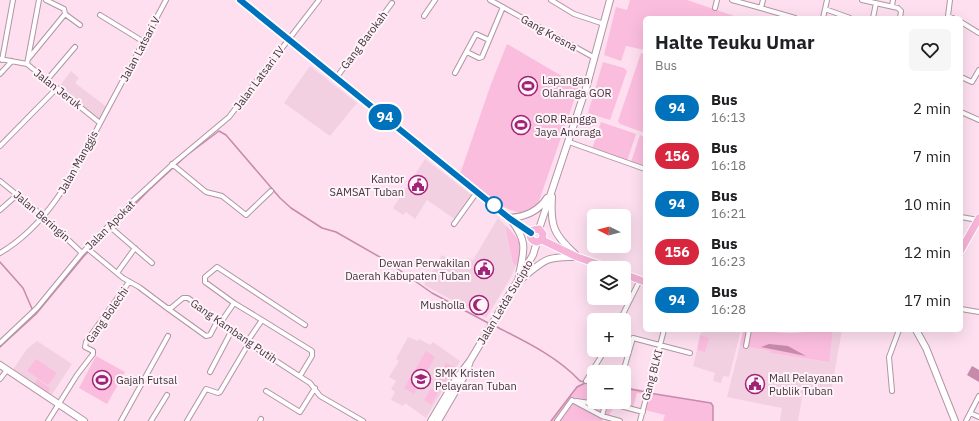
<!DOCTYPE html>
<html lang="en">
<head>
<meta charset="utf-8">
<style>
  :root { --surface:#fff; --page:#f6f6f6; --text:#202124; --muted:#757577 }
  body { margin:0; font-family:"IBM Plex Sans",sans-serif; background:var(--page); color:var(--text); height:100vh; display:flex; flex-direction:column; font-size:15px; white-space:nowrap }
  * { box-sizing:border-box; margin:0 }
  p { font-size:13px; color:var(--muted) }
  .icon { flex:none; width:22px; height:22px; fill:none; stroke:currentColor; stroke-width:2; stroke-linecap:round; stroke-linejoin:round }
  .map { position:relative; flex:1; overflow:hidden }
  .details { position:absolute; left:643px; top:16px; width:320px; height:316px; display:flex; flex-direction:column; background:var(--surface); border-radius:6px; box-shadow:0 4px 16px #0002 }
  .details>* { flex:none }
  .badge { padding:0 8px; border-radius:13px; font-size:14px; line-height:26px }
  .needle { width:26px; rotate:276deg }
  .tools { position:absolute; left:587px; top:209px; display:grid; gap:8px }
  .tools a { display:grid; place-items:center; width:44px; height:44px; border-radius:6px; background:var(--surface); box-shadow:0 4px 16px #0002; font-size:20px }
  .map>.badge { position:absolute; translate:-50% -50%; box-shadow:0 0 0 2px #fff }
  .round { display:grid; place-items:center; flex:none; width:42px; height:42px; border-radius:6px; background:var(--page) }
  .summary { display:flex; align-items:center; justify-content:space-between; height:68px; padding:0 12px }
  h1 { font-size:19px; font-weight:800; line-height:30px }
  ul { padding:0; list-style:none }
  li { display:flex; align-items:center; gap:12px; height:48px; padding:0 12px }
  li div { flex:1 }
  li b { display:block; font-size:15px }
  li em { font-style:normal }
  li .badge { min-width:44px; font-weight:700; text-align:center }
  .map>svg:first-child { display:block }
  .built { fill:#f3cfe2 }
  .green { fill:#fbbdde }
  .water { fill:#c78aab }
  .lines { fill:none; stroke-linecap:round; stroke-linejoin:round }
  .stream { stroke:#c78aab; stroke-width:1.5 }
  .street-casing { stroke:#b195a3; stroke-width:6 }
  .secondary-casing { stroke:#b195a3; stroke-width:8 }
  .highway-casing { stroke:#fff; stroke-width:9 }
  .street { stroke:#fff; stroke-width:4 }
  .secondary { stroke:#fff; stroke-width:6 }
  .highway { stroke:#f6b4d8; stroke-width:7 }
  .line-casing { stroke:#fff; stroke-width:9 }
  .line { stroke:#0072bc; stroke-width:6 }
  .stop-dot { fill:#fff; stroke:#0072bc; stroke-width:2 }
  .labels { text-anchor:middle; dominant-baseline:central; stroke-width:4; stroke-linejoin:round; paint-order:stroke }
  .street-label { font-size:11px; fill:#40353b; stroke:#fff3f9 }
  .poi-label { font-size:11px; fill:#40353b; stroke:#fff3f9; text-anchor:start }
</style>
</head>
<body>
<div class="map">
<svg width="979" height="421" viewBox="0 0 979 421">
  <rect width="100%" height="100%" fill="#fddfef"/>
  <path class="built" d="M 310,66 L 357,103 L 330,136 L 284,103 Z
    M 71,71 L 79,78 L 75,83 L 107,107 L 99,120 L 59,87 Z
    M 425,159 L 473,196 L 456,220 L 427,200 L 415,219 L 406,212 L 403,215 L 393,208 Z
    M 498,218 L 511,231 L 519,242 L 518,261 L 510,279 L 486,318 L 424,285 L 442,255 L 462,267 L 468,258 L 473,260 Z
    M 702,330 L 741,330 L 729,377 L 723,376 L 721,383 L 713,381 L 715,373 L 693,366 Z
    M 833,330 L 842,330 L 830,397 L 803,392 L 798,421 L 780,421 L 782,408 L 727,397 L 740,345 L 770,351 L 770,353 L 828,362 Z
    M 408,337 L 418,341 L 419,339 L 430,345 L 433,342 L 460,361 L 426,418 L 405,403 L 403,406 L 391,400 L 395,392 L 391,389 L 396,381 L 389,377 L 399,361 L 396,359 Z
    M 37,341 L 72,364 L 51,396 L 12,371 L 27,349 Z"/>
  <path class="green" d="M 630,0 L 687,0 L 740,18 L 645,18 L 645,50 L 626,46 L 621,61 L 604,55 L 616,7 L 627,10 Z
    M 507,44 L 579,86 L 539,201 C 521,233 477,187 460,174 L 491,84 Z
    M 641,53 L 645,54 L 645,133 L 620,124 L 618,121 Z
    M 603,62 L 624,68 L 627,71 L 610,120 L 588,113 Z
    M 601,122 L 636,134 L 627,161 L 592,149 Z
    M 640,135 L 645,137 L 644,167 L 631,162 Z
    M 506,226 C 521,240 523,247 516,266 L 513,263 L 506,230 Z
    M 743,330 L 790,333 L 833,330 L 829,362 L 770,353 L 770,351 L 740,345 Z
    M 700,335 L 709,338 L 705,352 L 697,350 Z
    M 426,351 L 435,357 L 414,394 L 404,388 Z
    M 96,356 L 125,372 L 107,404 L 79,388 Z
    M 36,359 L 57,373 L 48,385 L 27,371 Z
    M 446,363 L 454,367 L 445,383 L 437,378 Z
    M 37,379 L 50,388 L 48,393 L 34,384 Z
    M 586,383 L 594,384 L 594,401 L 572,397 L 555,421 L 551,421 L 579,385 Z
    M 624,386 L 646,391 L 645,394 L 637,393 L 633,407 L 625,405 L 628,392 L 624,391 Z
    M 431,388 L 438,393 L 431,405 L 424,400 Z
    M 650,393 L 711,403 L 713,408 L 713,421 L 663,421 L 665,415 L 645,410 Z
    M 572,402 L 603,419 L 602,421 L 559,421 Z
    M 598,402 L 616,403 L 608,417 L 605,414 L 609,404 Z
    M 582,404 L 604,407 L 601,414 Z"/>
  <path class="water" d="M 769,344 L 788,346 L 806,356 L 761,347 Z
    M 972,366 L 979,370 L 979,382 L 967,375 Z"/>
  <g class="lines">
    <path class="stream" d="M 0,262 L 23,288 L 33,311
      M 493,325 C 524,341 557,356 580,381 L 594,384
      M 0,347 L 36,314 L 84,256 L 149,190 L 187,155 L 219,131 L 226,135 L 280,198 L 291,208 L 322,228 L 336,232 L 385,260 L 432,293 L 490,324
      M 624,388 L 646,392
      M 649,393 L 711,403 L 713,406 L 713,421
      M 551,421 L 577,387 L 585,383"/>
    <defs>
      <path id="street" d="M 46,0 L 64,9 L 65,14 L 80,25
        M 490,0 L 595,58
        M 551,0 L 574,14 L 604,24
        M 732,0 L 761,8 L 763,0
        M 862,0 L 898,8 L 901,11 L 900,18
        M 950,0 L 948,16 L 953,18
        M 892,6 L 893,0
        M 715,8 L 717,0
        M 761,8 L 795,18
        M 825,9 L 850,18
        M 100,15 L 144,42
        M 424,16 L 435,0
        M 823,18 L 827,0
        M 873,18 L 876,3
        M 961,22 L 979,33
        M 467,52 L 479,58 L 482,57 L 503,7
        M 29,58 L 65,14
        M 0,59 L 27,64 L 100,123
        M 2,60 L 13,0
        M 27,64 L 39,0
        M 455,73 L 476,34 L 489,40
        M 0,74 L 12,61
        M 961,77 L 972,82 L 979,70
        M 336,78 L 392,3
        M 47,80 L 75,47
        M 961,112 L 979,120
        M 569,142 L 645,169
        M 0,146 L 57,88
        M 172,164 L 206,192 L 222,196 L 246,215 L 271,191
        M 0,181 L 43,216 L 82,253
        M 0,210 L 17,195
        M 961,217 L 978,220
        M 454,224 L 477,192
        M 109,226 L 152,263
        M 88,249 L 123,278 L 139,287 L 167,308 L 171,308 L 183,298 L 188,298 L 247,342 L 310,383 L 320,396 L 363,421
        M 0,253 C 53,222 78,164 106,112 C 126,75 146,37 166,0
        M 117,273 L 135,248
        M 234,303 L 262,320 L 247,342
        M 167,308 L 206,336 L 210,335 L 218,320
        M 961,309 L 979,312
        M 262,320 L 312,351 L 312,356 L 300,376
        M 620,320 L 640,280
        M 221,322 L 234,303 L 205,282 L 205,277 L 217,267 L 305,325
        M 0,343 L 37,308 L 82,253 L 134,200 L 174,163 L 229,117 L 319,0
        M 746,346 L 749,330
        M 210,372 L 232,330
        M 623,372 L 633,338 L 690,353
        M 0,379 L 7,370
        M 586,381 L 605,350
        M 266,391 L 300,412 L 315,388
        M 892,391 L 889,357 L 899,330
        M 576,401 L 605,405 L 602,416
        M 617,405 L 643,412
        M 970,413 L 979,417
        M 48,421 L 77,375 L 93,354 L 93,351 L 85,347 L 86,342 L 129,282
        M 121,421 L 168,336
        M 151,421 L 167,395
        M 187,421 L 206,389 L 218,393 L 220,392 L 249,343
        M 260,421 L 261,419
        M 557,421 L 572,400 L 602,416 L 620,421
        M 640,421 L 664,330
        M 966,421 L 979,396"/>
      <path id="secondary" d="M 552,197 C 550,226 554,235 575,254
        M 509,218 C 525,217 538,212 547,198
        M 512,221 C 528,243 524,250 519,275
        M 539,229 L 587,85 L 610,0
        M 520,280 C 543,262 543,256 575,257
        M 916,330 L 926,348 L 955,421
        M 0,365 L 84,421
        M 431,421 L 456,379 L 470,361
        M 438,421 L 466,373 L 470,361 L 533,255 L 537,242"/>
      <path id="highway" d="M 240,0 L 509,218 L 531,233
        M 531,233 L 533,230 L 539,229 L 543,234 L 542,240
        M 531,233 C 529,238 532,241 537,242 L 542,240
        M 542,240 L 577,257 L 609,268
        M 961,250 L 979,218
        M 624,274 L 645,282"/>
    </defs>
    <use href="#street" class="street-casing"/>
    <use href="#secondary" class="secondary-casing"/>
    <use href="#highway" class="highway-casing"/>
    <use href="#street" class="street"/>
    <use href="#secondary" class="secondary"/>
    <use href="#highway" class="highway"/>
  </g>
  <g class="lines">
    <defs>
      <path id="line" d="M 240,0 L 509,218 L 531,233"/>
    </defs>
    <use href="#line" class="line-casing"/>
    <use href="#line" class="line"/>
  </g>
  <defs>
    <symbol id="stadium-ring" viewBox="-11 -11 22 22"><circle r="9.5" fill="#fff3f9" stroke="#a12376" stroke-width="1.5"/><path d="M0-5a6.5 5 0 1 0 0 10a6.5 5 0 1 0 0-10ZM-3.5-1.8h7v3.6h-7Z" fill="#a12376"/></symbol>
    <symbol id="civic-ring" viewBox="-11 -11 22 22"><circle r="9.5" fill="#fff3f9" stroke="#a12376" stroke-width="1.5"/><path d="M-.6-6.5H3V-4.5H.6V-3L4-1V1h2V6H-6V1h2V-1L-.6-3ZM-1.2 2.5V6h2.4V2.5Z" fill="#a12376"/></symbol>
    <symbol id="mosque-ring" viewBox="-11 -11 22 22"><circle r="9.5" fill="#fff3f9" stroke="#a12376" stroke-width="1.5"/><path d="M3.5-4.9A6 6 0 1 0 3.5 4.9A5 5 0 1 1 3.5-4.9Z" fill="#a12376"/></symbol>
    <symbol id="school-ring" viewBox="-11 -11 22 22"><circle r="9.5" fill="#fff3f9" stroke="#a12376" stroke-width="1.5"/><path d="M0-5L7-2L0 1L-7-2ZM-4 1L0 2.5L4 1V4Q0 6-4 4Z" fill="#a12376"/></symbol>
  </defs>
  <g fill-rule="evenodd">
    <use href="#stadium-ring" x="517" y="75" width="22" height="22"/>
    <use href="#stadium-ring" x="510" y="114" width="22" height="22"/>
    <use href="#civic-ring" x="407" y="174" width="22" height="22"/>
    <use href="#civic-ring" x="473" y="258" width="22" height="22"/>
    <use href="#mosque-ring" x="468" y="294" width="22" height="22"/>
    <use href="#school-ring" x="410" y="368" width="22" height="22"/>
    <use href="#stadium-ring" x="91" y="369" width="22" height="22"/>
    <use href="#civic-ring" x="744" y="373" width="22" height="22"/>
  </g>
  <circle class="stop-dot" cx="494" cy="205" r="8"/>
  <g class="labels">
    <g class="street-label">
      <text transform="translate(549 33) rotate(29)">Gang Kresna</text>
      <text transform="translate(364 40) rotate(-53)">Gang Barokah</text>
      <text transform="translate(140 49) rotate(-62)">Jalan Latsari V</text>
      <text transform="translate(259 78) rotate(-53)">Jalan Latsari IV</text>
      <text transform="translate(58 89) rotate(38)">Jalan Jeruk</text>
      <text transform="translate(78 162) rotate(-61)">Jalan Manggis</text>
      <text transform="translate(42 216) rotate(41)">Jalan Beringin</text>
      <text transform="translate(110 225) rotate(-45)">Jalan Apokat</text>
      <text transform="translate(505 302) rotate(-59)">Jalan Letda Sucipto</text>
      <text transform="translate(107 315) rotate(-55)">Gang Bolechi</text>
      <text transform="translate(234 331) rotate(35)">Gang Kambang Putih</text>
      <text transform="translate(652 375) rotate(-75)">Gang BLKI</text>
    </g>
    <g class="poi-label">
      <text x="542" y="80">Lapangan<tspan x="542" dy="13">Olahraga GOR</tspan></text>
      <text x="535" y="119">GOR Rangga<tspan x="535" dy="13">Jaya Anoraga</tspan></text>
      <text x="404" y="179" text-anchor="end">Kantor<tspan x="404" dy="13">SAMSAT Tuban</tspan></text>
      <text x="470" y="263" text-anchor="end">Dewan Perwakilan<tspan x="470" dy="13">Daerah Kabupaten Tuban</tspan></text>
      <text x="465" y="305" text-anchor="end">Musholla</text>
      <text x="435" y="373">SMK Kristen<tspan x="435" dy="13">Pelayaran Tuban</tspan></text>
      <text x="769" y="378">Mall Pelayanan<tspan x="769" dy="13">Publik Tuban</tspan></text>
      <text x="116" y="380">Gajah Futsal</text>
    </g>
  </g>
</svg>
<div class="tools">
<a><svg class="needle" viewBox="-14 -14 28 28"><path d="M0-13l5 13h-10z" fill="#e53935"/><path d="M0 13l5-13h-10z" fill="#757577"/></svg></a>
<a><svg class="icon" aria-label="layers" viewBox="0 0 24 24"><path d="M12 4l9 5-9 5-9-5zM3 14l9 5 9-5"/></svg></a>
<a>+</a>
<a>−</a>
</div>
<b class="badge" style="left:385px;top:117px;background:#0072bc;color:#fff">94</b>
<section class="details">
<div class="summary"><div><h1>Halte Teuku Umar</h1><p>Bus</p></div><a class="round"><svg class="icon" aria-label="heart" viewBox="0 0 24 24"><path d="M12 20l-8-8c-3-5 5-10 8-4 3-6 11-1 8 4z"/></svg></a></div>
<ul>
<li><span class="badge" style="background:#0072bc;color:#fff">94</span><div><b>Bus</b><p>16:13</p></div><em>2 min</em></li>
<li><span class="badge" style="background:#d7263d;color:#fff">156</span><div><b>Bus</b><p>16:18</p></div><em>7 min</em></li>
<li><span class="badge" style="background:#0072bc;color:#fff">94</span><div><b>Bus</b><p>16:21</p></div><em>10 min</em></li>
<li><span class="badge" style="background:#d7263d;color:#fff">156</span><div><b>Bus</b><p>16:23</p></div><em>12 min</em></li>
<li><span class="badge" style="background:#0072bc;color:#fff">94</span><div><b>Bus</b><p>16:28</p></div><em>17 min</em></li>
</ul>
</section>
</div>
</body>
</html>
